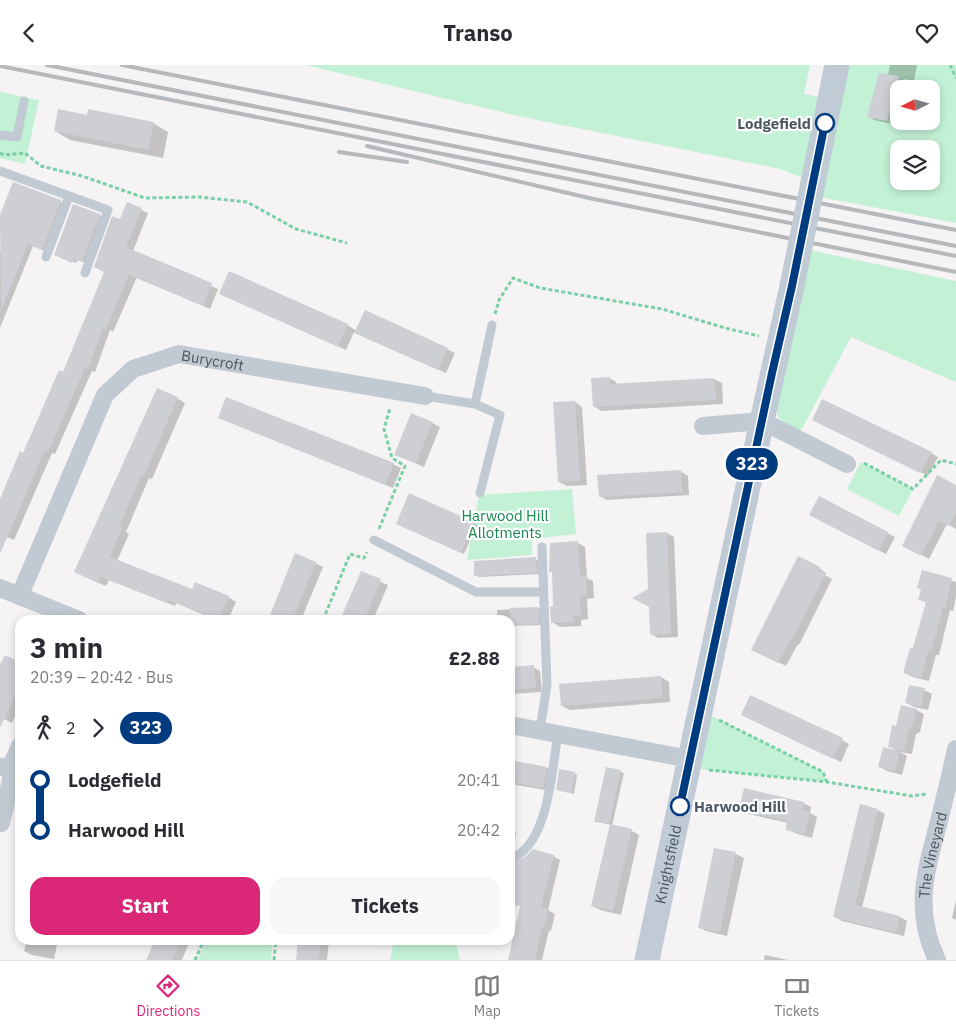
<!DOCTYPE html>
<html lang="en">
<head>
<meta charset="utf-8">
<style>
  :root { --surface:#fff; --page:#f7f7f7; --text:#2b2b33; --muted:#7c7c81; --line:#e1e1e2; --accent:#db2777 }
  body { margin:0; font-family:"IBM Plex Sans",sans-serif; background:var(--page); color:var(--text); height:100vh; display:flex; flex-direction:column; font-size:19px; white-space:nowrap }
  * { box-sizing:border-box; margin:0 }
  p { font-size:16px; color:var(--muted) }
  .icon { flex:none; width:28px; height:28px; fill:none; stroke:currentColor; stroke-width:2; stroke-linecap:round; stroke-linejoin:round }
  .map { position:relative; flex:1; overflow:hidden }
  .sheet { position:absolute; left:15px; top:550px; width:500px; height:330px; display:flex; flex-direction:column; background:var(--surface); border-radius:15px; box-shadow:0 2px 8px #0003 }
  .sheet>* { flex:none }
  .badge { padding:0 10px; border-radius:16px; font-size:18px; line-height:32px }
  .needle { width:32px; rotate:264deg }
  .controls { position:absolute; left:890px; top:15px; display:grid; gap:10px }
  .controls a { display:grid; place-items:center; width:50px; height:50px; border-radius:10px; background:var(--surface); box-shadow:0 2px 8px #0003; font-size:25px }
  .map>.badge { position:absolute; translate:-50% -50%; box-shadow:0 0 0 2px #fff }
  .legs { display:flex; align-items:center; gap:8px; height:55px; padding:0 15px; font-size:16px }
  .legs p { margin-inline-start:auto }
  .summary { display:flex; align-items:center; justify-content:space-between; height:85px; padding:0 15px }
  h1 { font-size:28px; font-weight:700; line-height:38px }
  .button { display:flex; gap:10px; margin-top:auto; padding:10px 15px }
  .button a { flex:1; height:58px; border-radius:15px; background:var(--accent); color:#fff; font-size:20px; font-weight:700; line-height:58px; text-align:center }
  .button a+a { background:var(--page); color:var(--text) }
  ul { padding:0 15px; list-style:none }
  li { display:flex; align-items:center; gap:18px; height:50px; font-size:19px }
  li i { display:grid; place-items:center; width:8px; height:100%; margin:0 6px; background:currentColor }
  li i::after { content:''; width:12px; height:12px; margin:-6px; border:4px solid; border-radius:50%; background:var(--surface) }
  li p { margin-inline-start:auto }
  li:first-child i { background:linear-gradient(#0000 50%,currentColor 0) }
  li:last-child i { background:linear-gradient(currentColor 50%,#0000 0) }
  header { display:flex; justify-content:space-between; align-items:center; height:65px; padding:0 15px; background:var(--surface); font-size:22px; font-weight:700 }
  .menu { display:flex; justify-content:space-around; align-items:center; height:70px; border-top:1px solid var(--line); background:var(--surface); font-size:14px; color:var(--muted) }
  .menu a { display:grid; justify-items:center; gap:2px }
  .menu .active { color:var(--accent) }
  .map>svg:first-child { display:block }
  .green { fill:#c3f1d5; fill-rule:evenodd }
  .shadow { fill:#0003 }
  .building { fill:#cdcfd5 }
  .lines { fill:none; stroke-linecap:round; stroke-linejoin:round }
  .path { stroke:#7ad0a6; stroke-width:3; stroke-dasharray:4 2.5; stroke-linecap:butt }
  .lane { stroke:#c1cad2; stroke-width:9 }
  .street { stroke:#c1cad2; stroke-width:18 }
  .secondary { stroke:#c1cbd6; stroke-width:25 }
  .rail { stroke:#b5b8bd; stroke-width:4 }
  .secondary-bridge { stroke:#c1cbd6; stroke-width:25 }
  .line-1-casing { stroke:#fff; stroke-width:11 }
  .line-1 { stroke:#003b80; stroke-width:8 }
  .stop-1-dot { fill:#fff; stroke:#003b80; stroke-width:2.5 }
  .labels { text-anchor:middle; dominant-baseline:central; stroke-width:4.5; stroke-linejoin:round; paint-order:stroke }
  .stop-label { font-size:15px; font-weight:bold; fill:#4a5661; stroke:#fff; text-anchor:end }
  .street-label { font-size:15px; fill:#4a5661; stroke:#fff }
  .park-label { font-size:15px; fill:#17864f; stroke:#fff }
</style>
</head>
<body>
<header><svg class="icon" aria-label="back" viewBox="0 0 24 24"><path d="M15 5l-7 7 7 7"/></svg>Transo<svg class="icon" aria-label="heart" viewBox="0 0 24 24"><path d="M12 20l-8-8c-3-5 5-10 8-4 3-6 11-1 8 4z"/></svg></header>
<div class="map">
<svg width="956" height="895" viewBox="0 0 956 895">
  <rect width="100%" height="100%" fill="#f5f3f3"/>
  <path class="green" d="M 305,0 L 810,0 L 804,29 L 823,33 L 808,115 L 780,104 L 523,52 Z
    M 833,0 L 956,0 L 956,158 L 820,132 ZM 899,24 L 931,24 L 931,56 L 899,56 ZM 899,84 L 931,84 L 931,116 L 899,116 Z
    M 0,27 L 39,35 L 25,99 L 0,93 Z
    M 809,185 L 956,216 L 956,317 L 851,272 L 798,371 L 779,354 L 775,341 Z
    M 861,397 L 913,424 L 899,451 L 847,424 Z
    M 572,424 L 576,469 L 532,474 L 532,490 L 467,495 L 479,430 Z
    M 700,645 L 823,707 L 827,717 L 688,703 Z
    M 206,875 L 273,875 L 271,895 L 198,895 Z
    M 394,875 L 455,875 L 460,895 L 390,895 Z"/>
  <path class="shadow" d="M 890,0 L 917,0 L 914,16 L 904,14 L 901,24 L 899,24 L 899,34 L 892,59 L 874,55 L 869,52 L 888,10 Z
    M 88,51 L 153,58 L 168,67 L 163,93 L 70,75 L 55,66 Z
    M 14,119 L 66,139 L 48,187 L 33,181 L 0,263 L 0,188 L 7,171 L 0,168 L 0,153 Z
    M 128,139 L 148,148 L 133,186 L 218,224 L 210,244 L 137,212 L 113,267 L 110,265 L 95,307 L 92,306 L 55,389 L 52,388 L 14,475 L 0,469 L 0,435 L 63,308 L 106,207 L 121,156 Z
    M 99,150 L 103,152 L 86,198 L 78,195 L 76,198 L 58,191 Z
    M 228,232 L 347,260 L 357,266 L 365,247 L 455,288 L 446,308 L 354,267 L 346,285 Z
    M 609,313 L 616,317 L 617,320 L 714,314 L 722,318 L 723,339 L 601,346 L 594,341 Z
    M 177,333 L 185,338 L 152,414 L 149,413 L 126,467 L 129,469 L 117,496 L 193,525 L 228,532 L 236,537 L 228,555 L 216,555 L 176,538 L 175,541 L 109,515 L 106,521 L 83,511 Z
    M 575,337 L 582,342 L 587,420 L 567,421 L 559,417 Z
    M 220,353 L 393,399 L 401,403 L 393,423 Z
    M 432,358 L 440,362 L 424,402 L 403,393 Z
    M 821,358 L 931,388 L 938,392 L 928,411 Z
    M 680,406 L 688,411 L 689,430 L 607,435 L 600,431 Z
    M 956,421 L 956,464 L 947,459 L 929,494 L 911,484 Z
    M 410,430 L 477,460 L 464,489 L 401,460 Z
    M 819,433 L 895,472 L 886,489 L 818,454 Z
    M 667,468 L 674,472 L 678,572 L 658,573 L 651,569 L 649,525 Z
    M 578,478 L 585,482 L 587,513 L 593,516 L 594,533 L 587,534 L 588,554 L 581,555 L 581,561 L 560,562 L 552,557 L 555,543 L 553,508 L 550,506 Z
    M 536,494 L 539,496 L 540,509 L 479,512 L 476,510 Z
    M 315,498 L 323,502 L 301,555 L 269,555 Z
    M 819,503 L 826,508 L 825,510 L 832,514 L 799,580 L 798,579 L 786,601 L 760,588 Z
    M 923,507 L 956,517 L 956,532 L 953,546 L 950,545 L 939,590 L 936,590 L 929,616 L 912,612 L 905,608 L 914,584 L 927,538 L 920,534 L 922,524 Z
    M 361,508 L 388,520 L 373,555 L 342,555 Z
    M 538,543 L 541,545 L 542,560 L 510,561 L 510,555 L 497,555 L 497,545 Z
    M 20,598 L 20,640 L 12,658 L 0,652 L 0,602 Z
    M 533,602 L 540,606 L 542,627 L 510,629 L 510,603 Z
    M 661,612 L 669,617 L 670,637 L 570,645 L 562,641 Z
    M 924,625 L 932,629 L 928,645 L 914,642 L 907,638 Z
    M 916,645 L 924,649 L 920,667 L 916,669 L 912,689 L 900,687 L 907,691 L 902,710 L 887,706 L 880,702 L 896,685 L 889,681 L 897,663 Z
    M 750,654 L 842,675 L 849,679 L 841,697 Z
    M 510,696 L 547,703 L 554,707 L 551,726 L 510,719 Z
    M 607,703 L 624,708 L 612,761 L 632,766 L 639,770 L 621,850 L 600,845 L 592,841 L 611,760 L 595,756 Z
    M 574,708 L 577,710 L 574,729 L 557,725 Z
    M 803,738 L 811,742 L 810,748 L 817,752 L 812,773 L 795,768 L 787,764 L 788,758 L 748,749 L 741,744 Z
    M 878,745 L 885,749 L 862,843 L 900,852 L 907,856 L 904,871 L 842,856 L 835,852 Z
    M 510,766 L 516,768 L 513,784 L 510,783 Z
    M 715,784 L 736,789 L 744,793 L 727,871 L 706,866 L 699,862 Z
    M 553,791 L 560,795 L 548,845 L 555,849 L 551,866 L 549,865 L 542,895 L 510,895 Z
    M 956,835 L 956,855 L 952,853 Z
    M 27,875 L 58,875 L 54,894 L 32,890 L 24,886 Z
    M 157,875 L 190,875 L 182,895 L 148,895 Z
    M 299,875 L 329,875 L 327,895 L 297,895 Z
    M 765,890 L 788,895 L 764,895 Z"/>
  <path class="building" d="M 879,8 L 899,11 L 887,56 L 867,52 Z
    M 58,44 L 87,50 L 88,44 L 154,57 L 148,85 L 54,66 Z
    M 13,117 L 61,135 L 42,185 L 28,179 L 1,246 L 0,150 Z
    M 127,137 L 142,143 L 126,182 L 212,218 L 203,241 L 129,210 L 106,264 L 103,263 L 88,304 L 85,303 L 48,387 L 45,385 L 0,489 L 0,434 L 20,386 L 23,388 L 59,305 L 63,307 L 104,207 L 94,202 L 112,151 L 120,154 Z
    M 73,139 L 100,149 L 82,197 L 74,194 L 72,198 L 54,190 Z
    M 229,206 L 348,259 L 338,282 L 219,229 Z
    M 365,245 L 448,283 L 438,305 L 354,268 Z
    M 609,312 L 610,319 L 714,313 L 716,335 L 593,342 L 591,313 Z
    M 157,323 L 178,332 L 144,411 L 141,410 L 119,462 L 122,463 L 110,492 L 192,524 L 195,517 L 229,531 L 219,555 L 168,535 L 167,538 L 101,512 L 98,518 L 74,507 Z
    M 226,332 L 394,398 L 385,420 L 218,353 Z
    M 822,334 L 932,387 L 920,408 L 812,355 Z
    M 575,336 L 580,416 L 558,417 L 553,337 Z
    M 411,348 L 433,357 L 416,398 L 394,390 Z
    M 681,405 L 682,427 L 599,432 L 597,410 Z
    M 937,410 L 956,420 L 956,448 L 949,461 L 939,456 L 921,491 L 902,481 Z
    M 409,428 L 474,457 L 461,488 L 396,459 Z
    M 819,431 L 888,467 L 879,486 L 809,450 Z
    M 667,467 L 671,569 L 650,570 L 649,542 L 632,533 L 648,524 L 646,468 Z
    M 578,476 L 580,511 L 586,511 L 587,530 L 580,530 L 581,551 L 573,551 L 574,557 L 551,558 L 550,542 L 553,541 L 552,507 L 549,507 L 550,478 Z
    M 295,488 L 316,497 L 292,555 L 268,555 Z
    M 798,491 L 820,502 L 818,505 L 826,509 L 791,576 L 790,576 L 778,598 L 751,585 Z
    M 536,492 L 537,508 L 474,511 L 474,496 Z
    M 922,505 L 952,513 L 945,543 L 943,542 L 931,587 L 928,586 L 921,613 L 903,608 L 910,583 L 913,583 L 926,537 L 918,535 L 921,524 L 917,523 Z
    M 361,506 L 381,514 L 364,555 L 340,555 Z
    M 538,542 L 539,559 L 510,560 L 510,543 Z
    M 5,590 L 20,597 L 20,620 L 0,663 L 0,599 Z
    M 534,600 L 536,623 L 510,625 L 510,602 Z
    M 661,611 L 663,633 L 561,641 L 559,619 Z
    M 909,620 L 925,623 L 921,642 L 905,638 Z
    M 750,630 L 843,673 L 833,694 L 741,650 Z
    M 901,640 L 917,644 L 912,663 L 909,665 L 904,686 L 888,682 L 892,660 L 896,661 Z
    M 883,682 L 900,686 L 895,706 L 878,702 Z
    M 510,695 L 547,702 L 543,723 L 510,717 Z
    M 606,702 L 621,705 L 609,759 L 594,757 Z
    M 559,704 L 575,707 L 571,728 L 556,725 Z
    M 744,723 L 804,737 L 802,745 L 810,746 L 805,769 L 786,765 L 787,756 L 739,745 Z
    M 860,739 L 878,744 L 855,840 L 900,851 L 896,868 L 833,852 Z
    M 610,759 L 632,764 L 613,846 L 591,841 Z
    M 714,783 L 736,787 L 720,867 L 698,863 Z
    M 533,784 L 554,790 L 541,842 L 549,844 L 544,862 L 542,862 L 535,895 L 508,895 L 520,841 L 510,840 L 510,800 L 526,791 Z
    M 155,875 L 181,875 L 172,895 L 146,895 Z
    M 298,875 L 321,875 L 319,895 L 296,895 Z"/>
  <g class="lines">
    <path class="path" d="M 950,0 L 956,13
      M 0,88 L 4,90 L 25,88 L 41,101 L 82,111 L 145,133 L 199,132 L 247,137 L 296,164 L 347,178
      M 495,249 L 499,235 L 513,213 L 540,223 L 662,244 L 725,263 L 759,271
      M 864,398 L 913,424 L 941,395 L 956,399
      M 379,464 L 405,401 L 392,393 L 384,364 L 390,343
      M 323,555 L 350,489 L 364,493 L 367,487
      M 719,655 L 823,707 L 827,717
      M 709,705 L 827,717 L 912,731 L 928,729
      M 195,895 L 204,875
      M 274,895 L 276,875"/>
    <path class="lane" d="M 0,70 L 17,72 L 24,36
      M 0,106 L 108,145 L 85,208
      M 46,192 L 69,131
      M 425,331 L 475,339 L 492,260
      M 475,339 L 500,350 L 480,428
      M 374,475 L 476,527 L 543,527
      M 540,665 L 547,620 L 542,482
      M 510,794 C 549,781 552,703 558,668"/>
    <g class="street">
      <path d="M 703,361 L 762,356 L 847,399"/>
      <path d="M 0,523 L 79,555"/>
      <path id="s1" d="M 20,530 L 105,330 L 133,304 L 179,289 L 425,331"/>
      <path d="M 510,660 L 690,694"/>
      <path d="M 0,702 L 11,701 L 20,681"/>
      <path d="M 1,758 L 11,715 L 11,701"/>
      <path id="s2" d="M 937,895 C 913,845 926,806 939,756 C 945,732 951,708 956,684"/>
    </g>
    <g class="secondary">
      <path d="M 813,118 L 837,0"/>
      <path id="s3" d="M 647,895 L 762,356 L 792,221"/>
    </g>
    <path class="rail" d="M 47,0 L 956,181
      M 122,0 L 956,165
      M 0,1 L 956,191
      M 367,81 L 589,133 L 956,207
      M 339,87 L 407,97"/>
    <path class="secondary-bridge" d="M 792,221 L 813,118"/>
  </g>
  <g class="lines">
    <defs>
      <path id="line-1" d="M 680,741 L 772,308 L 792,221 L 825,58"/>
    </defs>
    <use href="#line-1" class="line-1-casing"/>
    <use href="#line-1" class="line-1"/>
  </g>
  <g class="stop-1-dot">
    <circle cx="825" cy="58" r="9"/>
    <circle cx="680" cy="741" r="9"/>
  </g>
  <g class="labels">
    <g class="stop-label">
      <text x="811" y="58">Lodgefield</text>
      <text x="694" y="741" text-anchor="start">Harwood Hill</text>
    </g>
    <g class="street-label">
      <text stroke="none"><textPath href="#s1" startOffset="338">Burycroft</textPath></text>
      <text stroke="none"><textPath href="#s2" startOffset="108">The Vineyard</textPath></text>
      <text stroke="none"><textPath href="#s3" startOffset="98">Knightsfield</textPath></text>
    </g>
    <g class="park-label">
      <text x="505" y="450">Harwood Hill<tspan x="505" dy="17">Allotments</tspan></text>
    </g>
  </g>
</svg>
<div class="controls">
<a><svg class="needle" viewBox="-14 -14 28 28"><path d="M0-13l5 13h-10z" fill="#e53935"/><path d="M0 13l5-13h-10z" fill="#7c7c81"/></svg></a>
<a><svg class="icon" aria-label="layers" viewBox="0 0 24 24"><path d="M12 4l9 5-9 5-9-5zM3 14l9 5 9-5"/></svg></a>
</div>
<b class="badge" style="left:752px;top:399px;background:#003b80;color:#fff">323</b>
<section class="sheet">
<div class="summary"><div><h1>3 min</h1><p>20:39 – 20:42 · Bus</p></div><b>£2.88</b></div>
<div class="legs"><svg class="icon" aria-label="walk" viewBox="0 0 24 24"><circle cx="13" cy="4" r="2"/><path d="M13 8l-2 6 4 7M11 14l-3 7M7 12l3-4h3l4 4"/></svg>2<svg class="icon" aria-label="forward" viewBox="0 0 24 24"><path d="M9 5l7 7-7 7"/></svg><b class="badge" style="background:#003b80;color:#fff">323</b></div>
<ul>
<li><i style="color:#003b80"></i><b>Lodgefield</b><p>20:41</p></li>
<li><i style="color:#003b80"></i><b>Harwood Hill</b><p>20:42</p></li>
</ul>
<div class="button"><a>Start</a><a>Tickets</a></div>
</section>
</div>
<nav class="menu">
<a class="active"><svg class="icon" aria-label="directions" viewBox="0 0 24 24"><path d="M12 3l9 9-9 9-9-9zM9 14v-3h6M13 9l2 2-2 2"/></svg>Directions</a>
<a><svg class="icon" aria-label="map" viewBox="0 0 24 24"><path d="M3 6l6-2 6 2 6-2v14l-6 2-6-2-6 2zM9 4v14M15 6v14"/></svg>Map</a>
<a><svg class="icon" aria-label="tickets" viewBox="0 0 24 24"><path d="M3 7h18v10H3zM15 7v10"/></svg>Tickets</a>
</nav>
</body>
</html>
